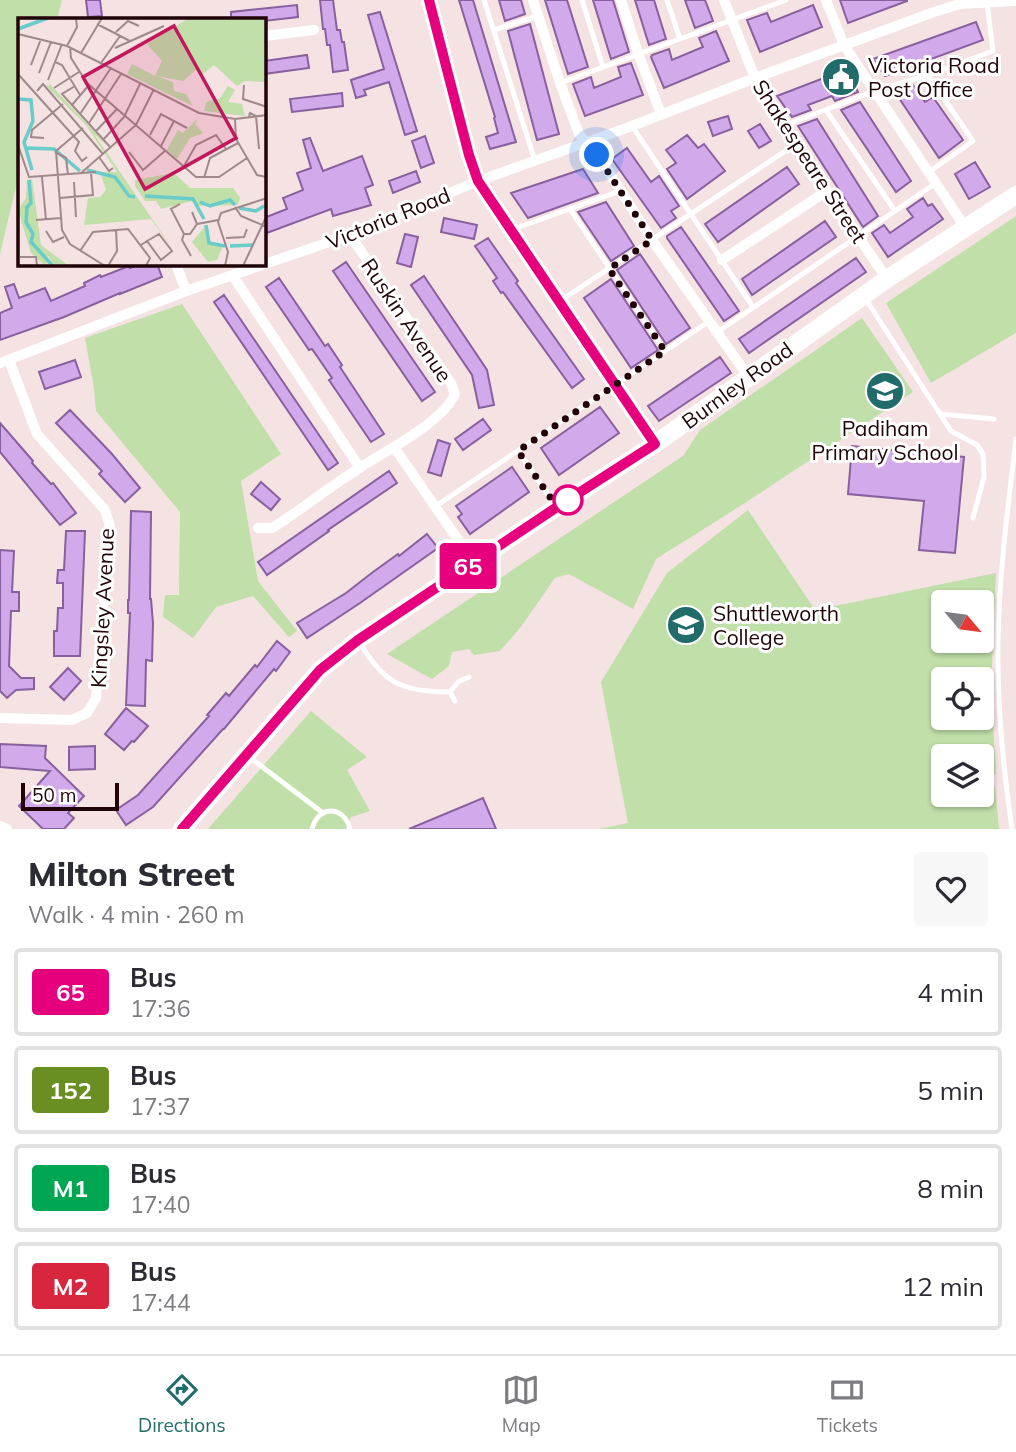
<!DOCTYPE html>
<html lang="en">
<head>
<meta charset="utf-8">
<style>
  :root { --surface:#fff; --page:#f7f7f7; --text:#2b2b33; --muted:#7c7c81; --line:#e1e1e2; --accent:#216c6a }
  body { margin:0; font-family:Mulish,sans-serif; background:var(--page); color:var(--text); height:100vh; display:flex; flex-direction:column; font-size:26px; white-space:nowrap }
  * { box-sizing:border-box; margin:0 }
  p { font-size:23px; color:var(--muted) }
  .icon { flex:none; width:38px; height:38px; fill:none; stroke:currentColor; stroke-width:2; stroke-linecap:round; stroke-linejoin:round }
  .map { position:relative; height:829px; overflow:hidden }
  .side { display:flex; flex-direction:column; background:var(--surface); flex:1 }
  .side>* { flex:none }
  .badge { padding:0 14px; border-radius:5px; font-size:24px; line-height:46px }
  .needle { width:46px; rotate:119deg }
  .buttons { position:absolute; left:931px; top:590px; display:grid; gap:14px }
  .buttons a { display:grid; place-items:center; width:63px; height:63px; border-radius:7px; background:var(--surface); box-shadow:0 2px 5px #0004; font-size:35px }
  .scale { position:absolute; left:21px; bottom:18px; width:98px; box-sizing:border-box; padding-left:7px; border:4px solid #200408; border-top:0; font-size:19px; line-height:24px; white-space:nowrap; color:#200408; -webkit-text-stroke:5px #fff; paint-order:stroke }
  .you { position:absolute; width:35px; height:35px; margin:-18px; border:5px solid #fff; border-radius:50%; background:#1a73e8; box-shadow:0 0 0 10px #1a73e833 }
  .map>.badge { position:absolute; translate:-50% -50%; box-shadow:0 0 0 4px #fff }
  .round { display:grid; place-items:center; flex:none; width:74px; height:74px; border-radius:7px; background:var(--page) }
  .summary { display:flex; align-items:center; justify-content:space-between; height:119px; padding:0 28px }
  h1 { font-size:33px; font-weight:800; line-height:52px }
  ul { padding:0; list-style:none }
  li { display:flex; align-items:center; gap:21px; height:88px; margin:0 14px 10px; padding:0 14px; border:4px solid var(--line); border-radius:7px }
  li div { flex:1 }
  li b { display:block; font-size:26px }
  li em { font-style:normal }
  li .badge { min-width:77px; font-weight:700; text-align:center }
  .dock { display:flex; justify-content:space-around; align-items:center; height:98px; border-top:2px solid var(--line); background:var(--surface); font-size:19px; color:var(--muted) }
  .dock a { display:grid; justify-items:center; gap:4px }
  .dock .current { color:var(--accent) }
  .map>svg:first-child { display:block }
  .green { fill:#c0dfa9; fill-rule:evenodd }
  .building { fill:#d2a9eb; stroke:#88609e; stroke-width:2 }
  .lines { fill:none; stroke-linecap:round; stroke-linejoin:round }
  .service { stroke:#fff; stroke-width:5 }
  .minor { stroke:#fff; stroke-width:10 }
  .primary { stroke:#fff; stroke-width:18 }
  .line-casing { stroke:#fff; stroke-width:16 }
  .line { stroke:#e6007e; stroke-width:10 }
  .walk { stroke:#200408; stroke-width:7; stroke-dasharray:0 12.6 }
  .stop-dot { fill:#fff; stroke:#e6007e; stroke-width:3.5 }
  .labels { text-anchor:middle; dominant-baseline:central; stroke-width:6; stroke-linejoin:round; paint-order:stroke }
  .poi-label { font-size:21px; fill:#200408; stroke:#fff; text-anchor:start }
  .street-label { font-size:21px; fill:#200408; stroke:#fff }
  .inset-river { fill:none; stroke:#69ccc8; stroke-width:3.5 }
  .inset-road { fill:none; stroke:#a0898b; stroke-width:2 }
  .view { fill:#c2185b; fill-opacity:0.15; stroke:#c2185b; stroke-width:3.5 }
  .inset-edge { fill:none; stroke:#200408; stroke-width:3.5 }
</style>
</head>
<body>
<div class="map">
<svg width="1016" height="829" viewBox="0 0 1016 829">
  <rect width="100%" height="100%" fill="#f5e2e3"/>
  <path class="green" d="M 0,0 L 62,0 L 57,19 L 19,19 L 19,174 L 0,254 Z
    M 1016,216 L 1016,333 L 931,383 L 886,303 Z
    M 182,304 L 281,454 L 241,481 L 258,581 L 297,631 L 289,637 L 253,596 L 216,607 L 193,638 L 163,617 L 165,595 L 179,595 L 180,512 L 96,411 L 94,388 L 85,338 Z
    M 862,318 L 913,392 L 745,503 L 656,559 L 633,609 L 569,574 L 555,578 L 520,628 L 500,651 L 474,655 L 469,649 L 452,652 L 449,666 L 432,679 L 387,654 L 683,456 L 700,430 Z
    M 748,510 L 815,610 L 996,573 L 991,689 L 996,774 L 982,778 L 982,756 L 943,756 L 943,794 L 982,794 L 982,792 L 995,786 L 999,829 L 599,829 L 628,823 L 601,682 L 667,573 ZM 943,602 L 982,602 L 982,640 L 943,640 ZM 982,679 L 982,718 L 943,718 L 943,679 Z
    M 311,711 L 367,757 L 347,770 L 370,811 L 351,817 L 346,829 L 208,829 Z"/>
  <path class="building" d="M 86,0 L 100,0 L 102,16 L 88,17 Z
    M 320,0 L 333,0 L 337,30 L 340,30 L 342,42 L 344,42 L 348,70 L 333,72 L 330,45 L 327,45 L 325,29 L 323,29 Z
    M 459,0 L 473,0 L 516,142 L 490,149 L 486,137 L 498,133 L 494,118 L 495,117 Z
    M 499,0 L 521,0 L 525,14 L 505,21 Z
    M 545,0 L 567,0 L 588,67 L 568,74 Z
    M 593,0 L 613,0 L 629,52 L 611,59 Z
    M 635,0 L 654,0 L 666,39 L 649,45 Z
    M 685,0 L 705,0 L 713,21 L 695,28 Z
    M 840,0 L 907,0 L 907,1 L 848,23 Z
    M 297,5 L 298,17 L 264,21 L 264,19 L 231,19 L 231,12 Z
    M 813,5 L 822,27 L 760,52 L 747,20 L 767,13 L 771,22 Z
    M 380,12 L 417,131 L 405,135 L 389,82 L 364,90 L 366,95 L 356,98 L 351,80 L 384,69 L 368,15 Z
    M 976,22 L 983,40 L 885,76 L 873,59 Z
    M 530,24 L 559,134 L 537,140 L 508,31 Z
    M 716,31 L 729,61 L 664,88 L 651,57 L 652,55 L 669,49 L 672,60 L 703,47 L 699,38 Z
    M 307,55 L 309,68 L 264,74 L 264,61 Z
    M 631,63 L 643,95 L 585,116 L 573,84 L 591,77 L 594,88 L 621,77 L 618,67 Z
    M 847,69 L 858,92 L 835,101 L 832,96 L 808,105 L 811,110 L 792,117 L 777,96 Z
    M 913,85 L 925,102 L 933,97 L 963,140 L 939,158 L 897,95 Z
    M 342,93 L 343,106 L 292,112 L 290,99 Z
    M 860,102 L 911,181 L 896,192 L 841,110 Z
    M 728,116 L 732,129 L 713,136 L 708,122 Z
    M 817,119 L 878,216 L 863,227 L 798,126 Z
    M 760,124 L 771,141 L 759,148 L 748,131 Z
    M 687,135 L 698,148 L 704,144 L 725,171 L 687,199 L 667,169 L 676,163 L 666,150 Z
    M 425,136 L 434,163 L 421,168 L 412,141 Z
    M 310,138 L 323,171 L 362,156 L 373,185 L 365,188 L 371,205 L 333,216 L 331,209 L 264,234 L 264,218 L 287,209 L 283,198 L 303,190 L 297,173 L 311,168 L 303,140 Z
    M 627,148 L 651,182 L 659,176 L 679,206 L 671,211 L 676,218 L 661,228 L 612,159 Z
    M 975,162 L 990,187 L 969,199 L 955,174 Z
    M 787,167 L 799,184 L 718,242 L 705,224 Z
    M 583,169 L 598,193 L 528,218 L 511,193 Z
    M 416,171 L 420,182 L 393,193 L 389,181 Z
    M 923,198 L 928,206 L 932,204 L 943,219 L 888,257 L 872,233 L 884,225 L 890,233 L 913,217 L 907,209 Z
    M 606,202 L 634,246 L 611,261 L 578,212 Z
    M 444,218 L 477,225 L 474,239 L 441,232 Z
    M 825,221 L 836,237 L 752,295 L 742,279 Z
    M 681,227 L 739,311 L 724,321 L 667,238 L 667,236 Z
    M 405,234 L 418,237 L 411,267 L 397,263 Z
    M 488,238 L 518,281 L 516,283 L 584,379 L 572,388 L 503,292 L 501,293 L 493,281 L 497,278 L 475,246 Z
    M 640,254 L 690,328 L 666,344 L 617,270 Z
    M 856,258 L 866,272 L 749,353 L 739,339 Z
    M 346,262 L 435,392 L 422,401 L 333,271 Z
    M 140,264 L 157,264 L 162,277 L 120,294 L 120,293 L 64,317 L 0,340 L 0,313 L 12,308 L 5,287 L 14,284 L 19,298 L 45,288 L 51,301 L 85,286 L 84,283 L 100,275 L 101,277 L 129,266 L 130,268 Z
    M 424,276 L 487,370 L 494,405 L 479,408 L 472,375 L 411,285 Z
    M 279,278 L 325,346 L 328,344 L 342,365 L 340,367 L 384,434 L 371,442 L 329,380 L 332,378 L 312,349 L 309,350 L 266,287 Z
    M 611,279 L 658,350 L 631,368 L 584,298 Z
    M 224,295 L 338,463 L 328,470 L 214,302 Z
    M 720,357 L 731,373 L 659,421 L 648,406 Z
    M 75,360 L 81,377 L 45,389 L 39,372 Z
    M 600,407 L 619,433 L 559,475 L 541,448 Z
    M 70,410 L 112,454 L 140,488 L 125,502 L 99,474 L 102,471 L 56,423 Z
    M 483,419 L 491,430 L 463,450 L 455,439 Z
    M 0,423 L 33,461 L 32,463 L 51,484 L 53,483 L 76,513 L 60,525 L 0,452 Z
    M 438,440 L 450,444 L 441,476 L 428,472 Z
    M 852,446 L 964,457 L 955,553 L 919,550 L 924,501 L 848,494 Z
    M 512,467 L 529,492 L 470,534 L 458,517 L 462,514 L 456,506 Z
    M 389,471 L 397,483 L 328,530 L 329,531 L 267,575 L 258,562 Z
    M 261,482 L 280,499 L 271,510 L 251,494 Z
    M 131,511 L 151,512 L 150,599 L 151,599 L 153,623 L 152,661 L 146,660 L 145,706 L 126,705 L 130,613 L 128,613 L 128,600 L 129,600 Z
    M 66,531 L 85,531 L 80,656 L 54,656 L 54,631 L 57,631 L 58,608 L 63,608 L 63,583 L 57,583 L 58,570 L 64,570 Z
    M 427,534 L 438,548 L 360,603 L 307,638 L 297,623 L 346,593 L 373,572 L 398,554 L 399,556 Z
    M 0,550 L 14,551 L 12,592 L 19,592 L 19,611 L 11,611 L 9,666 L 21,678 L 34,678 L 34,689 L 16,690 L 7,698 L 0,691 Z
    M 277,641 L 290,652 L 276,671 L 274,669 L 224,729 L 223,729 L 153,807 L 126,825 L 116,810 L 138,795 L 209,716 L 207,715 L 226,693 L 229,696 L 255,665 L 257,667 Z
    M 68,668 L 81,681 L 64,700 L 50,687 Z
    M 126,708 L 148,726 L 134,742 L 132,741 L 124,750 L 105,734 Z
    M 0,744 L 46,746 L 45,758 L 84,796 L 68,813 L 74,818 L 64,829 L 43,829 L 19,806 L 50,771 L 0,767 Z
    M 95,746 L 95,769 L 69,770 L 69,747 Z
    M 483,798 L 496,829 L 409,829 Z"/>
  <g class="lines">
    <path class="service" d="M 484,0 L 535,161
      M 582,0 L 603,67
      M 667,0 L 680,39
      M 494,30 L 537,16
      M 928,75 L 973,141 L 929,172
      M 560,83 L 786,0
      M 826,110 L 895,211
      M 632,126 L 753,307
      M 783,126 L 875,91 L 928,75 L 993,51 L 987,3
      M 570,209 L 665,351
      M 511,230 L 620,191
      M 865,298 L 951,431 L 977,445 L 983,454 L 984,477 L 973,518
      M 560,301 L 796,144
      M 716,333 L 936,183
      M 940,414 L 994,419
      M 518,451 L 556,506
      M 436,506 L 708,322
      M 360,643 C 384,684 403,692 450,692 L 458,682 L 469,677
      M 450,692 L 455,701
      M 248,756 L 323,813
      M 312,829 C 318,805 344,805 350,829
      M 1012,829 C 1003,767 997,705 998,642 C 999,574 1008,506 1016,439"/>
    <path class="minor" d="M 429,0 L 469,155 L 478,181 L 655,444
      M 533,0 L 560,83 L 579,134 L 598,155 L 652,240 L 748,376
      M 621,0 L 638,53 L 661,114
      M 724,0 L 755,78 L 783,126 L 887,279
      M 826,0 L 844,45 L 965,227
      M 264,36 L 314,30
      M 722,260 L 827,191
      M 176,264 L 186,291
      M 233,276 L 360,468
      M 0,363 L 186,291 L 350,235 L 478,181 L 632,126 L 755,78 L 934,12 L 960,4 L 1016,1
      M 394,447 L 474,563
      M 258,528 L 272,528 L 283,521 C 308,504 333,485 358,469 C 386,450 441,424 455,394 L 451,383 L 350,235
      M 0,718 L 72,720 L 87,713 L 96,698 L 110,526 L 105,510 L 37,434 L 9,360
      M 0,826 L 7,829"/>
    <path class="primary" d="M 182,829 L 320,670 L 358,640 L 557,507 L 655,444 L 887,279 L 1016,195"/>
  </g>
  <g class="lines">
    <defs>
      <path id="line" d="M 182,829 L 320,670 L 358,640 L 557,507 L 655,444 L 478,181 L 469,155 L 429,0"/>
    </defs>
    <use href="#line" class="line-casing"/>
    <use href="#line" class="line"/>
    <path class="walk" d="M 568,500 L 557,507 L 518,451 L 665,351 L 609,269 L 652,240 L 597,155"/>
  </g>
  <defs>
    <symbol id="civic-disc" viewBox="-11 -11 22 22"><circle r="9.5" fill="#216c6a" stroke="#fff"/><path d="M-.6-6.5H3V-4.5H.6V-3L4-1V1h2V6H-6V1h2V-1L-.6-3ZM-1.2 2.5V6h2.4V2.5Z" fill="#fff"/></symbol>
    <symbol id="school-disc" viewBox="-11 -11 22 22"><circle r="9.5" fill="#216c6a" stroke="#fff"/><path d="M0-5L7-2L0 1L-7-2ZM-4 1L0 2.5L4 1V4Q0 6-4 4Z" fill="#fff"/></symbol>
  </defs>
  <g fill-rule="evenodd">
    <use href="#civic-disc" x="819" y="55" width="44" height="44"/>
    <use href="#school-disc" x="863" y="369" width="44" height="44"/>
    <use href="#school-disc" x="664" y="603" width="44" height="44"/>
  </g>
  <circle class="stop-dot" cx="568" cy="500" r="14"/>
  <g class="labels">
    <g class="poi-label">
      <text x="868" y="65">Victoria Road<tspan x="868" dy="24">Post Office</tspan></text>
      <text x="885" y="428" text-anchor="middle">Padiham<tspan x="885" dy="24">Primary School</tspan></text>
      <text x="713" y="613">Shuttleworth<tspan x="713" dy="24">College</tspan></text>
    </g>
    <g class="street-label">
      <text transform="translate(810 161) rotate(57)">Shakespeare Street</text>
      <text transform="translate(388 218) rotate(-22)">Victoria Road</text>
      <text transform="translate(407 320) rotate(56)">Ruskin Avenue</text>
      <text transform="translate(737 385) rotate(-36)">Burnley Road</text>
      <text transform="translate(102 608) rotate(-87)">Kingsley Avenue</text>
    </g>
  </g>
  <g transform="translate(18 18)">
    <rect width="248" height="248" fill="#f5e2e3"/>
    <path d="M 171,0 L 248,0 L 248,64 L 227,63 L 219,68 L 196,47 L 184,57 L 179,51 L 165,63 L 138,58 L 155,64 L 156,73 L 168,76 L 175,88 L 109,56 L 114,46 L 137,58 L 144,43 L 129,26 ZM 30,64 L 92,130 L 76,116 L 156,233 L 133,201 L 66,207 L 70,180 L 82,179 L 88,172 L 82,154 L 99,154 L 68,107 L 27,67 L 32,68 ZM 210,68 L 217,72 L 210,84 L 224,86 L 227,98 L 186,93 L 188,84 L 202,80 ZM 180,100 L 177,106 L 185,115 L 172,120 L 159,141 L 149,132 L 160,112 L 165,115 ZM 156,155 L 172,170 L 215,170 L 222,180 L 220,187 L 180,188 L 174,183 L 143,191 L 138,183 L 127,183 L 117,168 L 117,162 ZM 14,161 L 23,227 L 51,248 L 36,246 L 30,238 L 26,240 L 31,245 L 25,246 L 13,235 L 0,192 L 8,180 L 9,162 ZM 187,208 L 189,225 L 205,228 L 199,242 L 190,244 L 174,224 Z" fill="#c0dfa9"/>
    <path class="inset-river" d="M 0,11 L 30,0M 0,81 L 13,82 L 15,103 L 6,124 L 14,152M 9,130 L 36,131 L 62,153M 69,152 L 97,159 L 111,178 L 117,179M 11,162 L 13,185 L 9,189 L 8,204 L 15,216 L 13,224 L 35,248M 127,178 L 175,181 L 186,201M 182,184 L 192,188 L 212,182 L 217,187M 221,190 L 238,193 L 246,188M 188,207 L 191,225 L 207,228M 212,228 L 235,227"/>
    <path class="inset-road" d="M 79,6 L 112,23M 98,14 L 110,3 L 121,8M 0,16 L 49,28 L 181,95 L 217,101 L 249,97M 49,28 L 59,9 L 58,0M 52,29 L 53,40 L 69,65 L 178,159 L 201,159 L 229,140M 97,30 L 146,8M 63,35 L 84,0M 37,44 L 44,47 L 62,77M 83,45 L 102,18M 13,47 L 23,21M 21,55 L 33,24M 0,56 L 61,124 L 57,133 L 64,143 L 69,139M 30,62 L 44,26M 226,67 L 225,81 L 249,89M 57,68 L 44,76 L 93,130M 36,70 L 61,54M 19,73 L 25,66 L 85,136M 54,87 L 71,67M 62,96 L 93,50M 231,99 L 232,95 L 238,98 L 241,131M 217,102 L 218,121 L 239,157 L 249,159M 71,105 L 103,56M 65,110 L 38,133 L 44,212 L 52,226 L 87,248M 78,113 L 99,91M 132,117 L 143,96 L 169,110M 26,120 L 13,119 L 14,112 L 45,86M 85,122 L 106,99 L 122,66M 0,127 L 11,159 L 78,154M 143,128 L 156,103M 37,134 L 48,140 L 50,157M 111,134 L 125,152 L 148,132M 81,139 L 91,153 L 95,150M 166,148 L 178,127 L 198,117 L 208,131M 63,155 L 118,107 L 136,71M 24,159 L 28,202M 186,160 L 192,140 L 220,125M 56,164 L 58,199M 42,180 L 75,177 L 73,155M 162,186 L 153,191 L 166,216 L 172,216 L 179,206M 217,189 L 223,198 L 249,209M 174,194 L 179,206 L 200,202M 18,202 L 43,200M 28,213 L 35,224 L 46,219M 166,216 L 164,222 L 173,238M 208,220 L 226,219 L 229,211M 123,227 L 129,223 L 136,219 L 141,216 L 154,233 L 143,242 L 129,223M 62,233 L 75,214 L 110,211 L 132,240 L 128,248M 2,239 L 18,239 L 19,248M 90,248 L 99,233 L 98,212M 207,248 L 210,234 L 200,204 L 203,195 L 249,180M 225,248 L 249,197"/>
    <path class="view" d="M 156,8 L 218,120 L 127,171 L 65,59 Z"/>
    <rect width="248" height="248" class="inset-edge"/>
  </g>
</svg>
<div class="buttons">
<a><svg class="needle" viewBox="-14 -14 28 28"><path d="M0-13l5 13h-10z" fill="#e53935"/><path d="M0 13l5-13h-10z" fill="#7c7c81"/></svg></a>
<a><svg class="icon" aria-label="locate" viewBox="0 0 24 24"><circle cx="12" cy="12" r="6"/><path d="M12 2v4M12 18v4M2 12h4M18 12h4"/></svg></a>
<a><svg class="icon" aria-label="layers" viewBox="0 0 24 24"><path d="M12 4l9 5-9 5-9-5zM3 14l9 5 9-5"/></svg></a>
</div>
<div class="scale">50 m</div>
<div class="you" style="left:597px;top:155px"></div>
<b class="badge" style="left:468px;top:566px;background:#e6007e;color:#fff">65</b>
</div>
<section class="side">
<div class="summary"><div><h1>Milton Street</h1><p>Walk · 4 min · 260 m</p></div><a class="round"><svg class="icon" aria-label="heart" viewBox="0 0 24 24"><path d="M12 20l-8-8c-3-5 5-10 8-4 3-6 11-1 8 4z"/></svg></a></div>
<ul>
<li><span class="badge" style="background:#e6007e;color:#fff">65</span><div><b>Bus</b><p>17:36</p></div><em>4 min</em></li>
<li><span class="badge" style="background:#6b8e23;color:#fff">152</span><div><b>Bus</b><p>17:37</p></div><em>5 min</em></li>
<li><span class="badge" style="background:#00a651;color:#fff">M1</span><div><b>Bus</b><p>17:40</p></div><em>8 min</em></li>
<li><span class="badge" style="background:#d7263d;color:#fff">M2</span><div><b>Bus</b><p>17:44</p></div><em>12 min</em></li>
</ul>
</section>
<nav class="dock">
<a class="current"><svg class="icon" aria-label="directions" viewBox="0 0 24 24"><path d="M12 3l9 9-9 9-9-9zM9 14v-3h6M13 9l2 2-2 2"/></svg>Directions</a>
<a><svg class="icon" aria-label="map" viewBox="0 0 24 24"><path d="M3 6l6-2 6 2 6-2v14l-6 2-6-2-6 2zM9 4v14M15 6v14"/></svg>Map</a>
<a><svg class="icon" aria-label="tickets" viewBox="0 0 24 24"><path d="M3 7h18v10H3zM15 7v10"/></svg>Tickets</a>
</nav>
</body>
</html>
